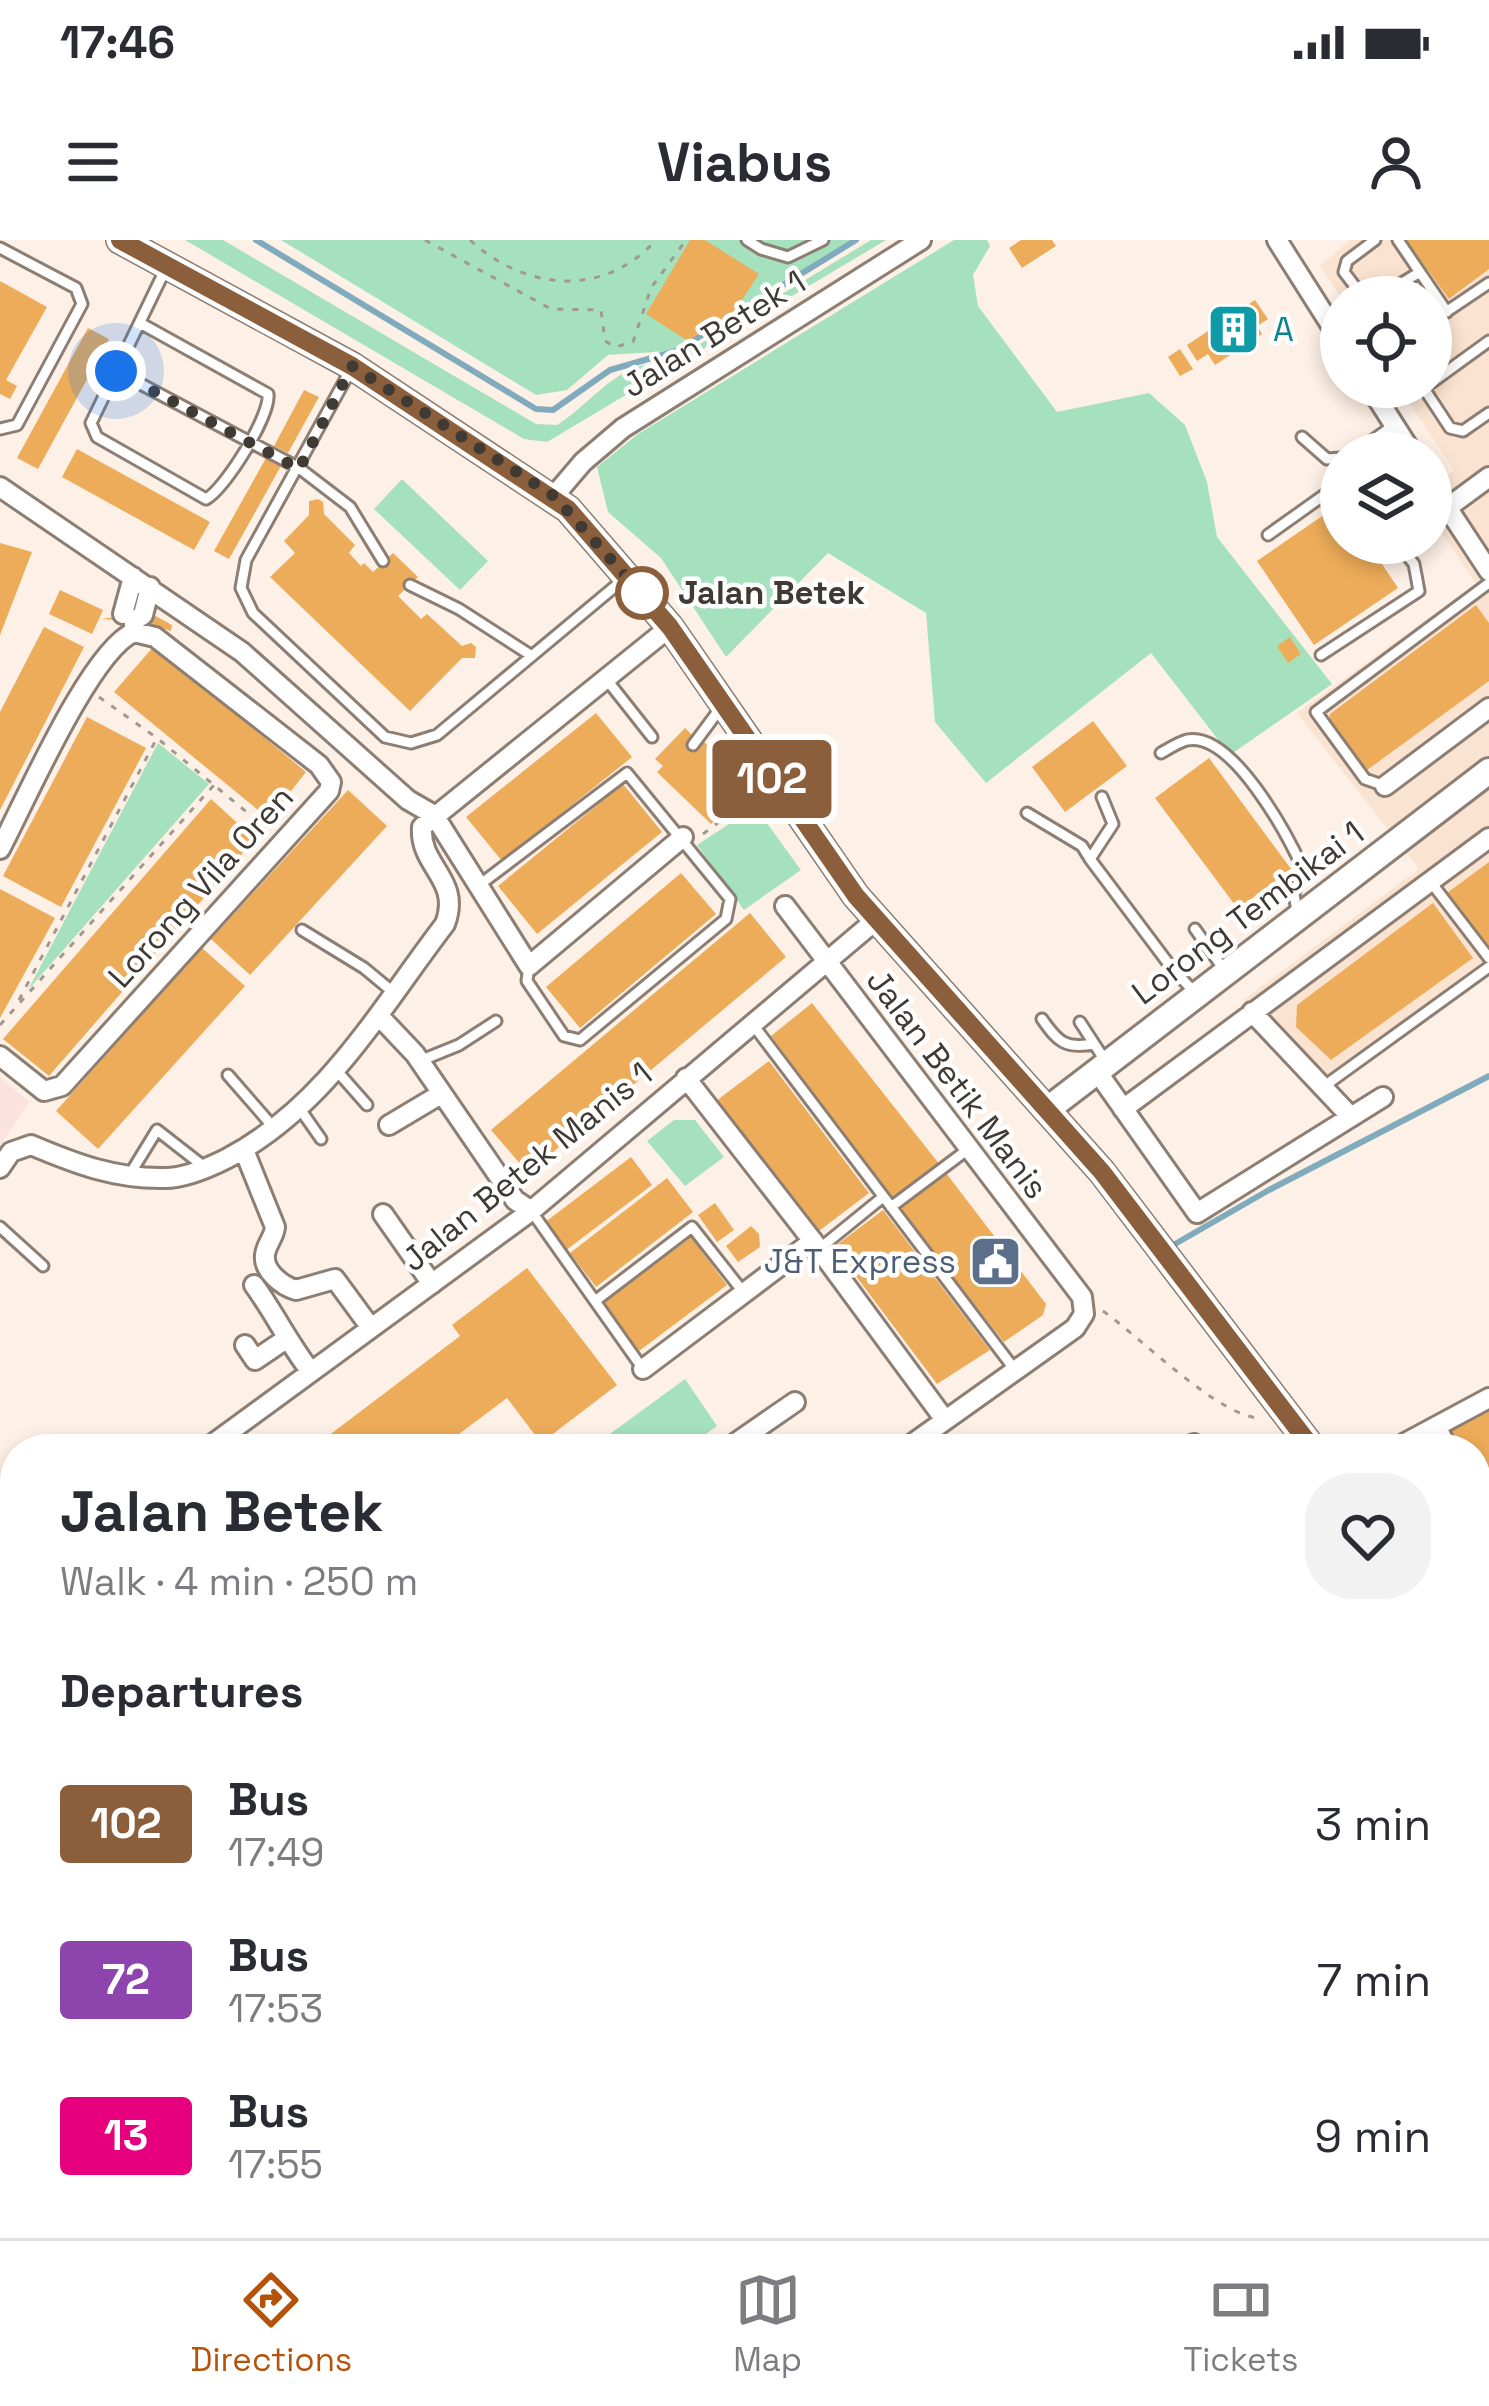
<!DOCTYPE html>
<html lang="en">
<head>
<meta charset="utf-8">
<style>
  :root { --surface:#fff; --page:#f2f2f3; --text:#2b2b33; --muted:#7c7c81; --line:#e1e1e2; --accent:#b45309 }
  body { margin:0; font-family:"Space Grotesk",sans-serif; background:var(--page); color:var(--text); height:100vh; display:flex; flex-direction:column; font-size:45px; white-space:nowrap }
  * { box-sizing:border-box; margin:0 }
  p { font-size:39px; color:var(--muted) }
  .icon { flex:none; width:66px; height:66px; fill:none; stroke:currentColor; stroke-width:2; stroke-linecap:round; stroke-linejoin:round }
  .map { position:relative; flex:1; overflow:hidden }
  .details { position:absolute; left:0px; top:1194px; width:1491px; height:804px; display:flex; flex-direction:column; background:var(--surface); border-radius:48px 48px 0 0; box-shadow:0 6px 18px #0003 }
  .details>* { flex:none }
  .badge { padding:0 24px; border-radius:9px; font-size:42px; line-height:78px }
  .tools { position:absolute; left:1320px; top:36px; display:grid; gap:24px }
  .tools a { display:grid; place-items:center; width:132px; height:132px; border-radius:50%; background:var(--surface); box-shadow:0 6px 18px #0003; font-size:60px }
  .you { position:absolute; width:60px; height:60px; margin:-30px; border:9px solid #fff; border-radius:50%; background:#1a73e8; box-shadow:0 0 0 18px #1a73e833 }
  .map>.badge { position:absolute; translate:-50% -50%; box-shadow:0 0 0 6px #fff }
  h2 { padding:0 60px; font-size:45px; line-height:108px }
  .round { display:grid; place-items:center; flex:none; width:126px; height:126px; border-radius:48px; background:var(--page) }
  .summary { display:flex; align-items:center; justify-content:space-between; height:204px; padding:0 60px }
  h1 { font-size:57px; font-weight:700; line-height:90px }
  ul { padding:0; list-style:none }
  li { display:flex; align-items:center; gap:36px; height:156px; padding:0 60px }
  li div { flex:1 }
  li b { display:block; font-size:45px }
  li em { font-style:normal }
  li .badge { min-width:132px; font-weight:700; text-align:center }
  .status { display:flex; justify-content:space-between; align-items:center; height:84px; padding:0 60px; background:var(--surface); direction:ltr }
  .status svg { height:33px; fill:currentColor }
  header { display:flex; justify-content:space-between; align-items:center; height:156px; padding:0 60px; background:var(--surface); font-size:54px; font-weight:700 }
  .menu { display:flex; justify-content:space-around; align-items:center; height:168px; border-top:3px solid var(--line); background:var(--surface); font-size:33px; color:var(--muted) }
  .menu a { display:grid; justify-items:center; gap:6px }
  .menu .active { color:var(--accent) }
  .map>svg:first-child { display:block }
  .built { fill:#fae3d1 }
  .education { fill:#fce2de }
  .green { fill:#a6e1be }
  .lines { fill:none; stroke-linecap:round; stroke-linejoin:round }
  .stream { stroke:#80abbd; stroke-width:6 }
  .building { fill:#edac59 }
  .lane-casing { stroke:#8c7e72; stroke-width:15 }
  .street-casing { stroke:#8c7e72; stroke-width:24 }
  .secondary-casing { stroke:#8c7e72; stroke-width:30 }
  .path { stroke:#a29891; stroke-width:3; stroke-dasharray:6 9; stroke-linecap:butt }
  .lane { stroke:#fff; stroke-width:9 }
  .street { stroke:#fff; stroke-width:18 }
  .secondary { stroke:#fff; stroke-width:24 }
  .line-casing { stroke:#fff; stroke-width:27 }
  .line { stroke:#8b5e3c; stroke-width:18 }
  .walk { stroke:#403a35; stroke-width:12; stroke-dasharray:0 21.6 }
  .stop-dot { fill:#fff; stroke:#8b5e3c; stroke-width:6 }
  .labels { text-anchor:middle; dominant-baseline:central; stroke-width:9; stroke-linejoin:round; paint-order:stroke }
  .culture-label { font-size:33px; fill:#0d838f; stroke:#fff; text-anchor:start }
  .street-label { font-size:33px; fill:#403a35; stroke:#fff }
  .stop-label { font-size:33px; font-weight:bold; fill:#403a35; stroke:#fff; text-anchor:start }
  .service-label { font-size:33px; fill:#4e5e75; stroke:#fff; text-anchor:end }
</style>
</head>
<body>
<div class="status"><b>17:46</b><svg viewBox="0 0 49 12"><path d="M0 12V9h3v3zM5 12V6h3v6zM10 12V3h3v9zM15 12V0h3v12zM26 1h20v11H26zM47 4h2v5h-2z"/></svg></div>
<header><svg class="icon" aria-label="menu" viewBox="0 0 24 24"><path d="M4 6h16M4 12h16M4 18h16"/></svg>Viabus<svg class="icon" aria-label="person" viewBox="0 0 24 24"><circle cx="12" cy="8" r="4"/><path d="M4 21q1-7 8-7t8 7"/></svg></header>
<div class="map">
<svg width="1489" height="1998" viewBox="0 0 1489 1998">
  <rect width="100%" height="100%" fill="#fdf0e6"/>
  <path class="built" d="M 1350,0 L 1489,0 L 1489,728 L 1323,847 L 1243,760 L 1419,629 L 1297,473 L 1476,344 L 1431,277 L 1431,249 L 1454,230 L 1399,147 L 1431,147 L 1431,57 L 1341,58 L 1320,26 Z
    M 1489,1639 L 1489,1948 L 1485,1950 L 1476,1930 L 1476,1642 Z"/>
  <path class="education" d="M 0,837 L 29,862 L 0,905 Z"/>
  <path class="green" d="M 185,0 L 223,0 L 536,184 L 557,185 C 595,161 618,119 669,123 L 871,0 L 886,0 L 547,202 L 524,199 Z
    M 281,0 L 852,0 L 670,111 L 608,115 L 567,150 L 536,155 Z
    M 954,0 L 987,0 L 990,6 L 973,35 L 978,66 L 1057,172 L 1149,153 L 1185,185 L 1207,242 L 1217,297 L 1332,444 L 1230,515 L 1151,413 L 986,543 L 935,482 L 926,373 L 828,313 L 726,417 L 661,318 L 608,272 L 597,227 L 638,194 Z
    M 402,239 L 488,321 L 460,350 L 374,269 Z
    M 158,503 L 209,544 L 28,750 Z
    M 755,567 L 801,630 L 744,670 L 697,605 Z
    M 674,880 L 695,880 L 724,917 L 685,946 L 647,901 Z
    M 685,1139 L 717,1186 L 685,1209 L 603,1209 L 599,1202 Z"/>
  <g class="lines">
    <path class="stream" d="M 256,0 L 536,169 L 553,170 L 610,130 L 676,111 L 856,0
      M 1175,1004 L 1269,950 L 1489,836
      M 565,1998 L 573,1983"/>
  </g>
  <path class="building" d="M 690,0 L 705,0 L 759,34 L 734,72 L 688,101 L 646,74 Z
    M 1021,0 L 1052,0 L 1056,6 L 1022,28 L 1009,8 Z
    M 1406,0 L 1489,0 L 1489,29 L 1449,59 Z
    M 0,41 L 47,67 L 6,140 L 17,146 L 10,159 L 0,154 Z
    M 1255,60 L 1268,79 L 1257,86 L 1262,94 L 1215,125 L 1208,114 L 1197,121 L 1187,105 Z
    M 88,88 L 109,99 L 38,229 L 17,218 Z
    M 1180,109 L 1193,129 L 1180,136 L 1168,117 Z
    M 304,150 L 319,157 L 288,213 L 274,206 Z
    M 77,209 L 210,282 L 194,310 L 62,237 Z
    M 266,218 L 281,226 L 229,319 L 214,311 Z
    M 318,259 L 323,262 L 324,274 L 355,305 L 349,313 L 361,326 L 364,323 L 373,332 L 393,313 L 418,337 L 398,356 L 421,379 L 427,374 L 462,406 L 471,403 L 476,407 L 475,418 L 462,418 L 410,471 L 270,337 L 295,313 L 284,301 L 309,275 L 309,261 Z
    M 1341,263 L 1341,303 L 1368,303 L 1398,348 L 1314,405 L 1257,321 Z
    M 0,303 L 32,312 L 0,395 Z
    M 60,350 L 103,370 L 92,394 L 49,374 Z
    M 1476,365 L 1489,383 L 1489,441 L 1363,533 L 1328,485 L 1330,474 Z
    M 139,367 L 172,385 L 171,391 L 137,381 L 101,379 L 138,374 Z
    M 44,387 L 84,407 L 0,570 L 0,472 Z
    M 1290,397 L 1301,414 L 1288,423 L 1277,406 Z
    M 154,406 L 306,532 L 269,579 L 114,452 Z
    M 596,473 L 632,517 L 502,621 L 466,577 Z
    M 87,477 L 146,508 L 61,667 L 3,636 Z
    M 1093,481 L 1127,526 L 1065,572 L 1032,527 Z
    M 685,488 L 693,496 L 688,502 L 697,508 L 702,500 L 738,533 L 736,538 L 748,552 L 711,584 L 657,532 L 663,526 L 655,519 Z
    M 1209,518 L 1291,629 L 1238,669 L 1155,558 Z
    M 623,544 L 662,592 L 537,694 L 498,646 Z
    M 348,550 L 387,586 L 250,735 L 211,699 Z
    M 211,559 L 255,599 L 49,836 L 3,799 Z
    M 1489,622 L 1489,710 L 1447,653 Z
    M 681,633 L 716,674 L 580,788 L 546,747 Z
    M 0,649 L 55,678 L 0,778 Z
    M 1433,663 L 1473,718 L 1331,820 L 1296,787 L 1297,765 Z
    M 750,673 L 786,717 L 528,933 L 491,890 Z
    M 202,708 L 245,746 L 98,909 L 56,871 Z
    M 812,763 L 940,925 L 893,961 L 771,796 Z
    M 769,821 L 869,953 L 815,994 L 716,861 Z
    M 631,917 L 652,945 L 565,1011 L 544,983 Z
    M 946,933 L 1046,1064 L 1043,1075 L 1004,1102 L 898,968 Z
    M 667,938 L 693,972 L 596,1047 L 570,1013 Z
    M 715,963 L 734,990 L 717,1002 L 698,975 Z
    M 883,970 L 990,1110 L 937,1144 L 834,1007 Z
    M 751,986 L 759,994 L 760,1007 L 738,1022 L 726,1006 Z
    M 691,997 L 727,1045 L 639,1111 L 603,1063 Z
    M 527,1028 L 617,1145 L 541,1203 L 507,1158 L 439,1209 L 311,1209 L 460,1096 L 452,1085 Z
    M 1489,1168 L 1489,1269 L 1476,1244 L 1476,1209 L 1458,1209 L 1448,1190 Z
    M 1437,1191 L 1446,1209 L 1402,1209 Z
    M 1476,1268 L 1489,1293 L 1489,1415 L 1476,1421 Z
    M 1476,1550 L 1489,1572 L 1489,1587 L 1476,1595 Z
    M 1476,1738 L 1489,1768 L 1489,1903 L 1476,1872 Z
    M 40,1983 L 72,1983 L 81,1998 L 49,1998 Z
    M 190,1983 L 236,1983 L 240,1998 L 194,1998 Z
    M 256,1983 L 300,1983 L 305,1998 L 260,1998 Z
    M 910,1983 L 1000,1983 L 982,1998 L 891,1998 Z
    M 1162,1983 L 1198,1983 L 1206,1998 L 1170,1998 Z
    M 1240,1983 L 1289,1983 L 1295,1998 L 1247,1998 Z
    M 1318,1983 L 1385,1983 L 1387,1988 L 1364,1998 L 1324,1998 Z
    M 128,1986 L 132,1998 L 89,1998 L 89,1996 Z"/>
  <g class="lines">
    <defs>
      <path id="lane" d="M 747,0 L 761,9 L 788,17 L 823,0
        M 1398,0 L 1447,72
        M 0,8 L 76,48 L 82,64 L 17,185 L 0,189
        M 1363,57 L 1344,32 L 1347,21 L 1375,0
        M 1379,57 L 1420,32
        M 1431,82 L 1489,43
        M 140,83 L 268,154 C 271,175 225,249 206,259 L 97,197 L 91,183 L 166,28
        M 116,131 L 299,228 L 350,267 L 383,321
        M 350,131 L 246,320 L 241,348 L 253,373 L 385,497 L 411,503 L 437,495 L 624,339
        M 1431,143 L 1489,101
        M 1423,147 L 1450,188 L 1463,191 L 1489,173
        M 1302,197 L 1327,219 L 1341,218
        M 1355,213 L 1394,185
        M 1268,295 L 1341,243
        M 410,345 L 459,369 L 532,416
        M 1321,415 L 1419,351 L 1414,324 L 1397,303
        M 607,440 L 652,497
        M 693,505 L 722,466
        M 1161,513 C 1168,509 1179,502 1187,500 C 1232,491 1287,594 1303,629 L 1294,654 L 1297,671
        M 1385,546 L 1365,539 L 1316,472 L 1489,343
        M 1102,557 L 1113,584 L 1090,619 L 1171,727 L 1196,754
        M 1027,573 L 1082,606 L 1090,619
        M 1430,641 L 1489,718
        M 478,646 L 627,533 L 730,659 L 726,679 L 580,800 L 564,796 L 527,741 L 529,726
        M 1195,689 L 1225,731
        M 302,690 L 364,728 L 393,752
        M 1042,779 C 1058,802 1065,809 1094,804
        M 1080,782 L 1106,822
        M 754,786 L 1015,1130
        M 422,820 L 459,805 L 496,781
        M 337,831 L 367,865
        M 228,835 L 275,889
        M 1323,847 L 1489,727
        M 300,869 L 321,899
        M 130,934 L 157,890 L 207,929
        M 891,967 L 967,910
        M 532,972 L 643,1129
        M 0,987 L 43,1026
        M 819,1009 L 883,957
        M 595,1061 L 692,987 L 744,1053
        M 1440,1184 L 1453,1209
        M 1476,1254 L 1489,1279
        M 0,1423 L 15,1432
        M 1476,1897 L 1489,1927
        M 0,1951 L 6,1946
        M 250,1983 L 254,1998
        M 1304,1983 L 1310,1998
        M 516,1990 L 521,1998"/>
      <path id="street" d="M 1277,0 L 1341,101
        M 1370,147 L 1412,213
        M 1431,243 L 1489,331
        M 0,247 L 242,412 L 408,560 L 434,575 L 529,726 L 683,597
        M 554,256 L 583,222 L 623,188 L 921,0
        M 1447,268 L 1489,237
        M 123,374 L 133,337
        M 134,392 L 134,381 L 143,375 L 150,347
        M 1385,546 L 1489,468
        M 0,609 C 25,562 90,411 134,392 L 155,397 L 319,525 L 331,542 L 329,551 L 62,846 L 44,851 L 0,816
        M 785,666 L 1082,1057 L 1084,1074 L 1075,1088 L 905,1209
        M 1252,772 L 1351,877
        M 379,776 L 415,814 L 515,960 L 531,971
        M 1096,830 L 1197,973 L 1383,857
        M 686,838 L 819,1009 L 945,1180
        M 1123,869 L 1489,598
        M 389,885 L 441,854
        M 244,910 L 275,987 C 274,998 266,1004 265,1015 C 263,1031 282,1046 296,1050 L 335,1039 L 371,1088
        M 0,928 L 11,912 L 31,905 C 76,924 115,939 165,938 C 185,938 208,928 226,919 C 326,867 379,770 445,684 C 462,639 419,627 422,587 L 670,387
        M 383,974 L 432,1044
        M 254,1045 C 275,1074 289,1104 311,1132
        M 245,1105 L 255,1120 L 286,1099
        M 643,1129 L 813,1001
        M 206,1209 L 531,971 L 876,680
        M 727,1209 L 795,1162
        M 1180,1209 L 1194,1204
        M 1394,1209 L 1489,1158
        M 0,1345 L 15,1339
        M 1476,1456 L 1489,1450
        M 1476,1629 L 1489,1623
        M 1476,1669 L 1489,1700
        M 0,1791 L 15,1779
        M 164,1983 L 168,1998
        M 351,1983 L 355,1998
        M 710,1983 L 721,1998
        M 1233,1983 L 1240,1998
        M 552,1998 L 559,1983
        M 814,1998 L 819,1983
        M 1377,1998 L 1407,1983
        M 1474,1998 L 1489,1990"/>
      <path id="secondary" d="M 120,0 L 352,126 L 568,269 L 670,387 L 856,656 L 1102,932 L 1313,1209
        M 1048,869 L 1489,531
        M 1476,1476 L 1489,1501"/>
    </defs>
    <use href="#lane" class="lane-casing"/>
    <use href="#street" class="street-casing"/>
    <use href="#secondary" class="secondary-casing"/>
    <path class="path" d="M 425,0 L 551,69 L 601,70 L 605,101 L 615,107 L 633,102 L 651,48 L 686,0
      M 470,0 C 524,50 603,59 656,0
      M 99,457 L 157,498 L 266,588
      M 703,594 L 758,553
      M 19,760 L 157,498
      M 0,785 L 214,545
      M 1103,1071 C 1140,1097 1222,1180 1262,1178"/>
    <use href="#lane" class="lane"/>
    <use href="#street" class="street"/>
    <use href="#secondary" class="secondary"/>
  </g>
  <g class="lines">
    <defs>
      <path id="line" d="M 120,0 L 352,126 L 568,269 L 670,387 L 856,656 L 1102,932 L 1313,1209"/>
    </defs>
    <use href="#line" class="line-casing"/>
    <use href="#line" class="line"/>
    <path class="walk" d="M 116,131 L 299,229 L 352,126 L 554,256 L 649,362 L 642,353"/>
  </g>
  <defs>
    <symbol id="building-square" viewBox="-11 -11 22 22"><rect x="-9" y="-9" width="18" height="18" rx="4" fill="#0f9aa8" stroke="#fff"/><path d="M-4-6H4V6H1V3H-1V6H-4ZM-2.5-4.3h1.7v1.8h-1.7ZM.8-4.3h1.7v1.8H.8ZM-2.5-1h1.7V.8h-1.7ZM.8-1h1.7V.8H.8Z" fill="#fff"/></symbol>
    <symbol id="civic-square" viewBox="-11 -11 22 22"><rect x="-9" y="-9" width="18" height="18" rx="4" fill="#5c6f8a" stroke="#fff"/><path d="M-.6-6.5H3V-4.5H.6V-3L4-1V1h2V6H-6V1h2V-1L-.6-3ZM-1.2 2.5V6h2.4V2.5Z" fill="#fff"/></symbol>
  </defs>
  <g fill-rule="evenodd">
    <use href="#building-square" x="1204" y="60" width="59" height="59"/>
    <use href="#civic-square" x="966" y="992" width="59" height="59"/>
  </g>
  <circle class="stop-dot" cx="642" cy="353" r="24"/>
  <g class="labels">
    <g class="culture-label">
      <text x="1273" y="90">A</text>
    </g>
    <g class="street-label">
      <text transform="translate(714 94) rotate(-32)">Jalan Betek 1</text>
      <text transform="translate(201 647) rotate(-48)">Lorong Vila Oren</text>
      <text transform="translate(1248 673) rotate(-37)">Lorong Tembikai 1</text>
      <text transform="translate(957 844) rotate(53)">Jalan Betik Manis</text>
      <text transform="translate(527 927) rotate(-39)">Jalan Betek Manis 1</text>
    </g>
    <g class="stop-label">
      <text x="678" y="353">Jalan Betek</text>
    </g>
    <g class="service-label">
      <text x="956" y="1022">J&amp;T Express</text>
    </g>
  </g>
</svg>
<div class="tools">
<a><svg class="icon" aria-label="locate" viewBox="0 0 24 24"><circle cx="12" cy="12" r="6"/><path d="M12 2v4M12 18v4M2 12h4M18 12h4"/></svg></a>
<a><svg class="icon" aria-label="layers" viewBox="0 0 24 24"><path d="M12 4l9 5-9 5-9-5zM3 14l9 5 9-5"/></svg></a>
</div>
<div class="you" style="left:116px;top:131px"></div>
<b class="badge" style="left:772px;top:539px;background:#8b5e3c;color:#fff">102</b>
<section class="details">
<div class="summary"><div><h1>Jalan Betek</h1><p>Walk · 4 min · 250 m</p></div><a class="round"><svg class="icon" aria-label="heart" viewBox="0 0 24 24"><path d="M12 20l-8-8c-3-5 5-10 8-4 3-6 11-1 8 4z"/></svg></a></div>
<h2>Departures</h2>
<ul>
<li><span class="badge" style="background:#8b5e3c;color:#fff">102</span><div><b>Bus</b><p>17:49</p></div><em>3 min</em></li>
<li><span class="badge" style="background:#8e44ad;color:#fff">72</span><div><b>Bus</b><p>17:53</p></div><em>7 min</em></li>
<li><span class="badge" style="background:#e6007e;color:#fff">13</span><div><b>Bus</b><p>17:55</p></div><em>9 min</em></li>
</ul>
</section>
</div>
<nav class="menu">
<a class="active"><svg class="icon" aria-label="directions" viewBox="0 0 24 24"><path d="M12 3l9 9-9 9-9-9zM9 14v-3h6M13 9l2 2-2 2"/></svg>Directions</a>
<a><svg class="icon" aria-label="map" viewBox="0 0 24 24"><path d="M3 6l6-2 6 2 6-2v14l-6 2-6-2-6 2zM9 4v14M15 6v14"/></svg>Map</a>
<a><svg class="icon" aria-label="tickets" viewBox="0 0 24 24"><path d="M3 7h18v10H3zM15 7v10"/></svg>Tickets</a>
</nav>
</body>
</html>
